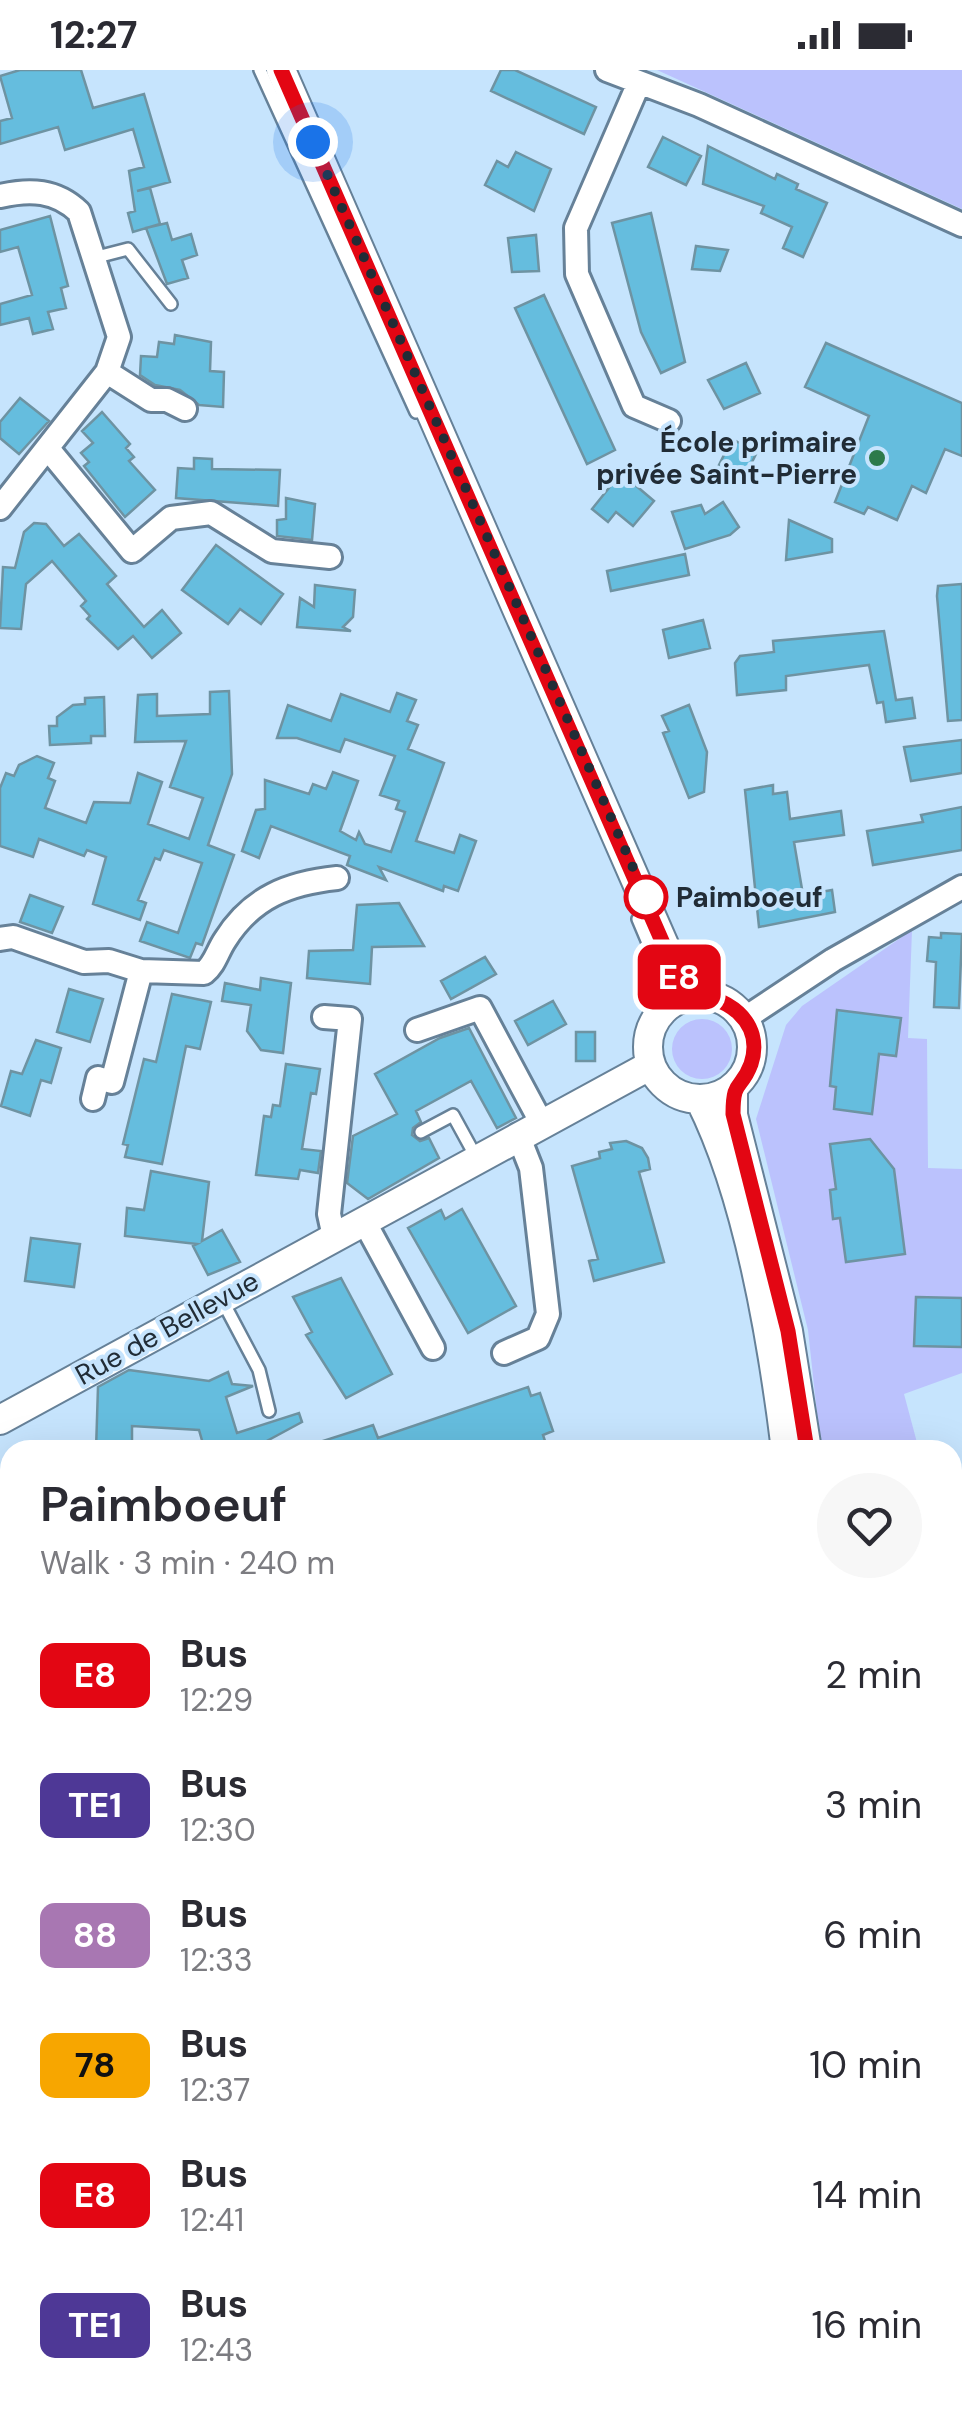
<!DOCTYPE html>
<html lang="en">
<head>
<meta charset="utf-8">
<style>
  :root { --surface:#fff; --page:#f7f7f7; --text:#2b2b33; --muted:#7c7c81 }
  body { margin:0; font-family:"DM Sans",sans-serif; background:var(--page); color:var(--text); height:100vh; display:flex; flex-direction:column; font-size:38px; white-space:nowrap }
  * { box-sizing:border-box; margin:0 }
  p { font-size:32px; color:var(--muted) }
  .icon { flex:none; width:55px; height:55px; fill:none; stroke:currentColor; stroke-width:2; stroke-linecap:round; stroke-linejoin:round }
  .map { position:relative; flex:1; overflow:hidden }
  .drawer { position:absolute; left:0px; top:1370px; width:962px; height:972px; display:flex; flex-direction:column; background:var(--surface); border-radius:30px 30px 0 0; box-shadow:0 10px 40px #0002 }
  .drawer>* { flex:none }
  .badge { padding:0 20px; border-radius:15px; font-size:35px; line-height:65px }
  .you { position:absolute; width:50px; height:50px; margin:-25px; border:8px solid #fff; border-radius:50%; background:#1a73e8; box-shadow:0 0 0 15px #1a73e833 }
  .map>.badge { position:absolute; translate:-50% -50%; box-shadow:0 0 0 5px #fff }
  .round { display:grid; place-items:center; flex:none; width:105px; height:105px; border-radius:52px; background:var(--page) }
  .head { display:flex; align-items:center; justify-content:space-between; height:170px; padding:0 40px }
  h1 { font-size:48px; font-weight:600; line-height:75px }
  ul { padding:0; list-style:none }
  li { display:flex; align-items:center; gap:30px; height:130px; padding:0 40px }
  li div { flex:1 }
  li b { display:block; font-size:38px }
  li em { font-style:normal }
  li .badge { min-width:110px; font-weight:700; text-align:center }
  .status { display:flex; justify-content:space-between; align-items:center; height:70px; padding:0 50px; background:var(--surface); direction:ltr }
  .status svg { height:28px; fill:currentColor }
  .map>svg:first-child { display:block }
  .green { fill:#bbc2fd }
  .building { fill:#65bdde; stroke:#6e93a2; stroke-width:2.5 }
  .lines { fill:none; stroke-linecap:round; stroke-linejoin:round }
  .service-casing { stroke:#668198; stroke-width:16 }
  .minor-casing { stroke:#668198; stroke-width:28 }
  .tertiary-casing { stroke:#668198; stroke-width:32 }
  .service { stroke:#fff; stroke-width:11 }
  .minor { stroke:#fff; stroke-width:22 }
  .tertiary { stroke:#fff; stroke-width:28 }
  .line-casing { stroke:#fff; stroke-width:22 }
  .line { stroke:#e30613; stroke-width:15 }
  .walk { stroke:#212c36; stroke-width:10; stroke-dasharray:0 18 }
  .poi-dot { fill:#2d7a4a; stroke:#c6e4fd; stroke-width:4 }
  .stop-dot { fill:#fff; stroke:#e30613; stroke-width:5 }
  .labels { text-anchor:middle; dominant-baseline:central; stroke-width:8; stroke-linejoin:round; paint-order:stroke }
  .poi-label { font-size:28px; font-weight:bold; fill:#212c36; stroke:#c6e4fd; text-anchor:end }
  .stop-label { font-size:28px; font-weight:bold; fill:#212c36; stroke:#c6e4fd; text-anchor:start }
  .street-label { font-size:28px; fill:#212c36; stroke:#c6e4fd }
</style>
</head>
<body>
<div class="status"><b>12:27</b><svg viewBox="0 0 49 12"><path d="M0 12V9h3v3zM5 12V6h3v6zM10 12V3h3v9zM15 12V0h3v12zM26 1h20v11H26zM47 4h2v5h-2z"/></svg></div>
<div class="map">
<svg width="962" height="2342" viewBox="0 0 962 2342">
  <rect width="100%" height="100%" fill="#c6e4fd"/>
  <path class="green" d="M 657,0 L 962,0 L 962,139 Z
    M 912,860 L 908,968 L 927,969 L 928,1098 L 962,1099 L 962,1228 L 917,1227 L 914,1275 L 962,1277 L 962,1303 L 904,1324 L 919,1380 L 821,1380 L 808,1260 L 756,1049 L 786,955 L 802,936 Z
    M672 979a30 30 0 1 1 60 0a30 30 0 1 1-60 0Z
    M 953,1438 L 962,1439 L 962,1549 L 953,1554 Z"/>
  <path class="building" d="M 20,0 L 81,0 L 93,38 L 144,24 L 170,112 L 137,121 L 150,118 L 160,154 L 133,162 L 128,143 L 135,141 L 129,101 L 144,97 L 133,59 L 65,80 L 58,57 L 0,74 L 0,51 L 12,48 L 0,6 Z
    M 501,0 L 515,0 L 596,37 L 584,64 L 491,21 Z
    M 663,67 L 701,86 L 686,115 L 648,97 Z
    M 708,76 L 775,109 L 777,104 L 798,114 L 796,119 L 827,133 L 803,187 L 783,178 L 792,157 L 761,143 L 764,136 L 703,114 Z
    M 516,82 L 551,99 L 534,141 L 485,115 L 497,91 L 508,97 Z
    M 651,143 L 685,292 L 661,303 L 641,262 L 612,153 Z
    M 50,146 L 68,216 L 61,218 L 66,238 L 48,242 L 53,259 L 33,264 L 29,248 L 0,255 L 0,234 L 32,225 L 18,177 L 0,182 L 0,160 Z
    M 167,153 L 172,170 L 191,164 L 197,185 L 182,190 L 188,208 L 167,214 L 146,158 Z
    M 536,165 L 539,201 L 512,202 L 508,168 Z
    M 696,176 L 728,180 L 720,201 L 692,199 Z
    M 544,225 L 615,380 L 587,394 L 515,238 Z
    M 175,265 L 211,272 L 210,301 L 224,302 L 223,337 L 199,335 L 180,320 L 155,315 L 140,305 L 141,286 L 157,287 L 159,272 L 174,274 Z
    M 826,273 L 962,333 L 962,386 L 945,379 L 926,423 L 912,416 L 897,450 L 868,437 L 864,444 L 835,432 L 869,346 L 805,317 Z
    M 746,293 L 760,323 L 724,339 L 708,310 Z
    M 20,328 L 49,351 L 19,384 L 0,368 L 0,352 Z
    M 102,342 L 130,374 L 126,378 L 134,387 L 129,391 L 155,420 L 125,447 L 84,396 L 89,392 L 81,383 L 93,373 L 82,361 Z
    M 732,369 L 757,382 L 742,412 L 717,399 Z
    M 194,388 L 212,389 L 212,399 L 280,400 L 278,436 L 176,428 L 178,398 L 194,399 Z
    M 621,403 L 654,431 L 633,456 L 616,442 L 608,452 L 592,439 Z
    M 286,428 L 315,434 L 312,470 L 277,466 L 277,450 L 286,449 Z
    M 723,432 L 739,457 L 730,465 L 685,479 L 672,442 L 701,435 L 705,444 Z
    M 789,450 L 832,469 L 832,482 L 786,490 Z
    M 34,453 L 46,454 L 64,476 L 79,464 L 116,506 L 107,514 L 144,557 L 162,540 L 181,563 L 152,588 L 133,566 L 118,579 L 87,549 L 90,546 L 81,536 L 86,531 L 52,491 L 26,514 L 21,559 L 0,558 L 3,497 L 15,498 L 24,462 Z
    M 216,475 L 283,524 L 261,554 L 240,539 L 228,554 L 182,520 Z
    M 685,484 L 689,505 L 611,521 L 607,501 Z
    M 962,514 L 962,650 L 948,651 L 937,526 L 938,516 Z
    M 315,515 L 355,520 L 353,547 L 343,557 L 351,561 L 297,557 L 300,528 L 314,537 Z
    M 703,550 L 710,578 L 669,588 L 663,560 Z
    M 884,561 L 896,630 L 912,628 L 915,648 L 886,652 L 883,632 L 877,633 L 869,595 L 786,606 L 786,620 L 737,625 L 735,593 L 740,586 L 774,582 L 773,571 Z
    M 229,621 L 232,704 L 208,775 L 234,785 L 202,875 L 196,873 L 190,888 L 140,871 L 147,852 L 178,863 L 202,793 L 164,780 L 160,790 L 155,788 L 138,830 L 146,833 L 140,850 L 93,834 L 106,787 L 87,780 L 84,786 L 39,769 L 33,787 L 0,776 L 0,718 L 6,703 L 14,706 L 19,695 L 37,686 L 54,693 L 48,708 L 55,711 L 45,738 L 86,753 L 94,732 L 130,733 L 138,703 L 162,712 L 148,754 L 189,769 L 203,728 L 170,717 L 186,671 L 135,672 L 138,625 L 157,624 L 157,646 L 210,644 L 210,622 Z
    M 397,623 L 416,630 L 407,651 L 418,655 L 408,679 L 444,693 L 416,771 L 454,783 L 460,765 L 476,771 L 458,821 L 444,816 L 443,821 L 379,797 L 386,810 L 347,795 L 350,786 L 271,756 L 259,788 L 242,781 L 256,740 L 265,739 L 265,710 L 309,724 L 313,714 L 326,719 L 333,702 L 358,711 L 340,761 L 356,770 L 359,762 L 365,774 L 391,782 L 405,742 L 396,739 L 399,731 L 380,725 L 395,686 L 345,669 L 340,682 L 297,668 L 277,668 L 288,635 L 331,651 L 341,624 L 390,642 Z
    M 104,627 L 105,666 L 91,666 L 91,673 L 50,675 L 49,656 L 57,656 L 57,647 L 73,635 L 85,634 L 85,628 Z
    M 689,635 L 707,682 L 704,722 L 689,728 L 663,663 L 669,661 L 662,646 Z
    M 962,670 L 962,703 L 911,711 L 904,677 Z
    M 773,715 L 773,724 L 787,722 L 790,749 L 841,741 L 844,765 L 794,772 L 803,825 L 832,820 L 835,842 L 759,857 L 745,720 Z
    M 962,737 L 962,780 L 873,795 L 867,761 L 923,752 L 921,745 Z
    M 30,825 L 63,837 L 52,863 L 20,852 Z
    M 399,833 L 424,876 L 372,877 L 370,914 L 307,908 L 309,881 L 353,880 L 357,835 Z
    M 941,863 L 962,864 L 959,938 L 934,937 L 936,892 L 927,891 L 929,867 L 941,868 Z
    M 485,887 L 496,904 L 451,929 L 441,911 Z
    M 261,908 L 291,913 L 283,983 L 261,980 L 247,961 L 251,935 L 222,931 L 225,913 L 260,920 Z
    M 69,919 L 103,929 L 90,972 L 57,962 Z
    M 172,924 L 211,932 L 200,979 L 186,976 L 162,1094 L 125,1087 L 128,1075 L 123,1074 L 144,989 L 156,992 Z
    M 553,931 L 566,954 L 528,975 L 515,951 Z
    M 837,940 L 901,948 L 896,986 L 879,984 L 872,1044 L 834,1039 L 836,1017 L 830,1016 Z
    M 469,958 L 516,1048 L 497,1058 L 471,1011 L 416,1041 L 421,1052 L 413,1058 L 412,1065 L 420,1071 L 429,1068 L 439,1088 L 368,1129 L 347,1113 L 353,1066 L 397,1044 L 375,1004 L 440,968 Z
    M 576,962 L 595,962 L 595,991 L 576,991 Z
    M 36,970 L 61,978 L 51,1013 L 41,1010 L 30,1046 L 1,1036 L 11,1001 L 22,1004 Z
    M 286,994 L 320,999 L 316,1024 L 311,1023 L 302,1079 L 321,1081 L 318,1103 L 300,1100 L 298,1109 L 256,1105 L 264,1046 L 271,1047 L 273,1035 L 280,1036 Z
    M 870,1069 L 894,1099 L 905,1184 L 846,1192 L 840,1148 L 833,1149 L 830,1120 L 836,1119 L 830,1074 Z
    M 626,1071 L 642,1078 L 648,1088 L 650,1099 L 639,1102 L 664,1192 L 594,1211 L 589,1191 L 598,1189 L 572,1096 L 600,1088 L 599,1082 L 612,1079 L 610,1073 Z
    M 151,1101 L 209,1112 L 202,1171 L 222,1160 L 240,1192 L 208,1205 L 193,1176 L 197,1174 L 125,1166 L 127,1138 L 144,1140 Z
    M 462,1139 L 516,1236 L 468,1263 L 408,1158 L 441,1140 L 445,1149 Z
    M 31,1168 L 80,1174 L 74,1217 L 25,1211 Z
    M 341,1208 L 392,1304 L 346,1328 L 306,1265 L 312,1262 L 293,1227 Z
    M 916,1227 L 962,1228 L 962,1277 L 914,1276 Z
    M 129,1300 L 209,1311 L 228,1302 L 232,1314 L 253,1316 L 226,1327 L 237,1363 L 299,1343 L 302,1352 L 250,1380 L 197,1380 L 203,1374 L 199,1360 L 132,1356 L 132,1380 L 96,1380 L 98,1317 Z
    M 528,1317 L 531,1326 L 540,1323 L 553,1361 L 543,1365 L 545,1371 L 519,1380 L 308,1380 L 307,1376 L 373,1355 L 378,1368 Z"/>
  <g class="lines">
    <defs>
      <path id="service" d="M 260,0 L 416,342
        M 97,187 L 128,179 L 171,234
        M 638,849 L 673,932
        M 421,1062 L 453,1045 L 476,1087
        M 222,1230 L 259,1300 L 269,1341
        M 608,2342 L 616,2332
        M 782,2342 L 783,2332"/>
      <path id="minor" d="M 607,0 L 699,35 L 962,155
        M 638,15 L 576,158 L 577,204 L 634,336 L 669,351
        M 0,126 C 30,119 56,120 79,142 L 119,267 L 107,302 L 0,438
        M 107,302 L 151,330 L 167,330 L 185,339
        M 49,380 L 132,481 L 171,448 L 211,443 L 272,481 L 330,487
        M 0,869 L 13,867 L 84,892 L 109,891 L 141,901 L 204,903 C 215,894 217,882 225,870 C 252,827 289,813 337,808
        M 324,947 L 350,949 L 329,1144 L 334,1167
        M 744,949 L 833,890 L 962,817
        M 417,960 L 480,938 L 541,1052
        M 93,1029 L 98,1008 L 112,1012 L 141,901
        M 364,1151 L 433,1278
        M 504,1283 L 538,1268 L 548,1244 L 531,1098 L 518,1065
        M 0,1716 L 10,1719
        M 952,1916 L 962,1935
        M 952,2113 L 962,2101
        M 0,2321 L 10,2324
        M 34,2332 L 62,2342
        M 875,2332 L 875,2342
        M 89,2342 L 91,2332"/>
      <path id="tertiary" d="M 281,0 L 686,925
        M648 977a52 52 0 1 1 104 0a52 52 0 1 1-104 0Z
        M 733,1019 L 733,1045 L 788,1261 L 807,1380
        M 700,1030 C 748,1125 773,1274 786,1380
        M 0,1350 L 651,995
        M 669,2342 L 676,2332"/>
    </defs>
    <use href="#service" class="service-casing"/>
    <use href="#minor" class="minor-casing"/>
    <use href="#tertiary" class="tertiary-casing"/>
    <use href="#service" class="service"/>
    <use href="#minor" class="minor"/>
    <use href="#tertiary" class="tertiary"/>
  </g>
  <g class="lines">
    <defs>
      <path id="line" d="M 281,0 L 686,926 C 725,922 765,952 751,994 C 741,1021 733,1008 733,1044 L 788,1261 L 807,1380"/>
    </defs>
    <use href="#line" class="line-casing"/>
    <use href="#line" class="line"/>
    <path class="walk" d="M 313,72 L 646,827"/>
  </g>
  <circle class="poi-dot" cx="877" cy="388" r="10"/>
  <circle class="stop-dot" cx="646" cy="827" r="20"/>
  <g class="labels">
    <g class="poi-label">
      <text x="857" y="372">École primaire<tspan x="857" dy="32">privée Saint-Pierre</tspan></text>
    </g>
    <g class="stop-label">
      <text x="676" y="827">Paimboeuf</text>
    </g>
    <g class="street-label">
      <text transform="translate(167 1258) rotate(-29)">Rue de Bellevue</text>
    </g>
  </g>
</svg>
<div class="you" style="left:313px;top:72px"></div>
<b class="badge" style="left:679px;top:907px;background:#e30613;color:#fff">E8</b>
<section class="drawer">
<div class="head"><div><h1>Paimboeuf</h1><p>Walk · 3 min · 240 m</p></div><a class="round"><svg class="icon" aria-label="heart" viewBox="0 0 24 24"><path d="M12 20l-8-8c-3-5 5-10 8-4 3-6 11-1 8 4z"/></svg></a></div>
<ul>
<li><span class="badge" style="background:#e30613;color:#fff">E8</span><div><b>Bus</b><p>12:29</p></div><em>2 min</em></li>
<li><span class="badge" style="background:#4e3896;color:#fff">TE1</span><div><b>Bus</b><p>12:30</p></div><em>3 min</em></li>
<li><span class="badge" style="background:#a877b2;color:#fff">88</span><div><b>Bus</b><p>12:33</p></div><em>6 min</em></li>
<li><span class="badge" style="background:#f7a600;color:#111">78</span><div><b>Bus</b><p>12:37</p></div><em>10 min</em></li>
<li><span class="badge" style="background:#e30613;color:#fff">E8</span><div><b>Bus</b><p>12:41</p></div><em>14 min</em></li>
<li><span class="badge" style="background:#4e3896;color:#fff">TE1</span><div><b>Bus</b><p>12:43</p></div><em>16 min</em></li>
</ul>
</section>
</div>
</body>
</html>
